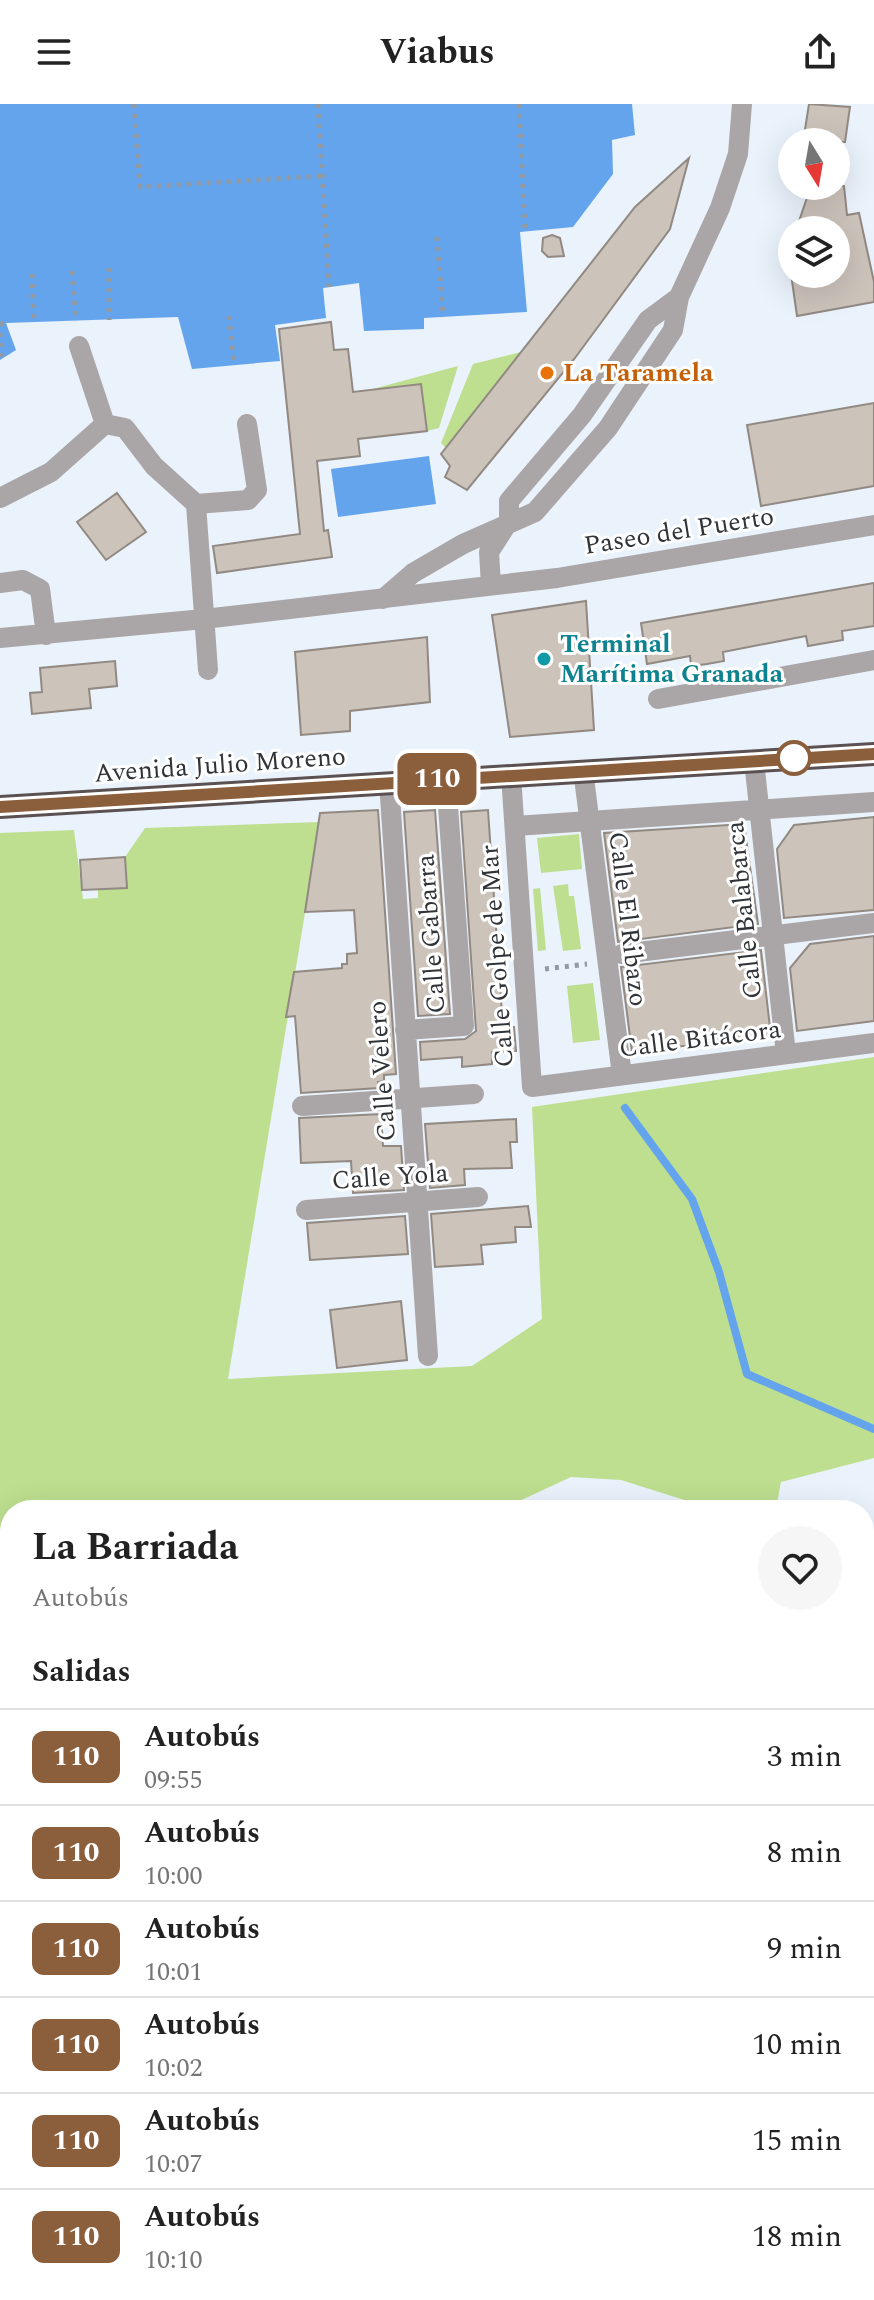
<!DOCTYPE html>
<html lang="es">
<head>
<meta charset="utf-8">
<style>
  :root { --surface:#fff; --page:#f6f6f6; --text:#222; --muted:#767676; --line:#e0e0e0 }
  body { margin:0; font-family:Spectral,serif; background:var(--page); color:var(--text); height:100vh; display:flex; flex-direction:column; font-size:30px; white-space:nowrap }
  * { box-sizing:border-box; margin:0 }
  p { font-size:26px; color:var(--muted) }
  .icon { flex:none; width:44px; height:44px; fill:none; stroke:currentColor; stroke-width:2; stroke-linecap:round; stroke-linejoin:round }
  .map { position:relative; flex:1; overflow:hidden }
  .drawer { position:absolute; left:0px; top:1396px; width:874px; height:800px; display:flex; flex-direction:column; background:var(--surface); border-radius:32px 32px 0 0; box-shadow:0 8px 32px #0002 }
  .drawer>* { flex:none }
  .badge { padding:0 16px; border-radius:12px; font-size:28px; line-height:52px }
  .needle { width:52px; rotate:169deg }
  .controls { position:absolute; left:778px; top:24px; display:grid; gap:16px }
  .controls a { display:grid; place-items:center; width:72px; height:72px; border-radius:50%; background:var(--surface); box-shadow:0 8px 32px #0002; font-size:40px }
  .map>.badge { position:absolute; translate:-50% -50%; box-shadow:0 0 0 4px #fff }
  h2 { padding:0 32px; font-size:30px; line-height:72px }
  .round { display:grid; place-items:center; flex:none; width:84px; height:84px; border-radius:42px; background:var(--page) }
  .overview { display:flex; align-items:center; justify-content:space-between; height:136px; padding:0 32px }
  h1 { font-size:38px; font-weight:700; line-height:60px }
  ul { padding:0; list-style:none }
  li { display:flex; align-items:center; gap:24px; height:96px; padding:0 32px; border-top:2px solid var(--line) }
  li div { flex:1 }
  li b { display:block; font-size:30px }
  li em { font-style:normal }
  li .badge { min-width:88px; font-weight:700; text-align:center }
  header { display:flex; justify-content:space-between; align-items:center; height:104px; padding:0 32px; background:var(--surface); font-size:36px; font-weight:700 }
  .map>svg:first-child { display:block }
  .green { fill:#bddf8f }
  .water { fill:#63a4ed }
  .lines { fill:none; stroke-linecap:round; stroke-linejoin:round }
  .stream { stroke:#63a4ed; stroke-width:8 }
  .building { fill:#ccc3bb; stroke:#918982; stroke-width:2 }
  .path { stroke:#9399a0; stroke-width:5; stroke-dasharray:4 6; stroke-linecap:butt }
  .minor { stroke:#aaa5a6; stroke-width:20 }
  .highway { stroke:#5b5052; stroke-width:24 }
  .line-casing { stroke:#fff; stroke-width:18 }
  .line { stroke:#8b5e3c; stroke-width:12 }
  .food-dot { fill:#e8710a; stroke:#fff; stroke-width:3 }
  .culture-dot { fill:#0f9aa8; stroke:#fff; stroke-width:3 }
  .stop-dot { fill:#fff; stroke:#8b5e3c; stroke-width:4 }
  .labels { text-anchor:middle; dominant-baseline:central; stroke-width:6; stroke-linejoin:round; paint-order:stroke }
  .food-label { font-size:26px; font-weight:bold; fill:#c56008; stroke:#fff; text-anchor:start }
  .street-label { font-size:26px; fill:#303337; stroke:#fff }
  .culture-label { font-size:26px; font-weight:bold; fill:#0d838f; stroke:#fff; text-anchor:start }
</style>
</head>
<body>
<header><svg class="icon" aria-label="menu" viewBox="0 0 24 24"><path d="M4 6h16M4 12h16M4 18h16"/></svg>Viabus<svg class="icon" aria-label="share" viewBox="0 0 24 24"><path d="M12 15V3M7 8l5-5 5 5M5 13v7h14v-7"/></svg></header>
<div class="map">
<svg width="874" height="2196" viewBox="0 0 874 2196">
  <rect width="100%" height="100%" fill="#eaf2fb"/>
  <path class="green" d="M 521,248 L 446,344 L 441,339 L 473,260 Z
    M 458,262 L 439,324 L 427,327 L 421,280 L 369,286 Z
    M 320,718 L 228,1275 L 472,1262 L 542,1215 L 532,1003 L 874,953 L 874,1354 L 781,1378 L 777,1399 L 734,1396 L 697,1400 L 621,1376 L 571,1373 L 500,1406 L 10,1406 L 10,1560 L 0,1561 L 0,729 L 74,726 L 83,795 L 98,794 L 98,785 L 127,784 L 125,753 L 145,724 Z
    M 579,730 L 582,765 L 541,769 L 537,734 Z
    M 568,780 L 569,792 L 574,792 L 581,845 L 563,847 L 553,782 Z
    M 540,784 L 546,846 L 538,847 L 533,785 Z
    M 593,879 L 600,936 L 573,939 L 567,882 Z"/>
  <path class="water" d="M 0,0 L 632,0 L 635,31 L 612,36 L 613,70 L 573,123 L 520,128 L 527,208 L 424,214 L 424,225 L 364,227 L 359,179 L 323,184 L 326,214 L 275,221 L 280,257 L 192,265 L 178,213 L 6,219 L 16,246 L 0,256 Z
    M 429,352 L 436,400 L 338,413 L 331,365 Z"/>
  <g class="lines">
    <path class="stream" d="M 625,1004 L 692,1095 L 719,1168 L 747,1270 L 874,1325
      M 864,2013 L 874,2008
      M 733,2196 L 737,2186"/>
  </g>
  <path class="building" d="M 809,0 L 850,3 L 845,38 L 803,38 Z
    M 689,54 L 670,125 L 575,254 L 467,386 L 445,373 L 450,362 L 441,350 L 635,103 Z
    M 811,82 L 844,82 L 847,111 L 859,109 L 874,178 L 874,198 L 797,212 L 791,170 L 836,170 L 836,126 L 796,126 Z
    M 552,131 L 560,134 L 564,152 L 548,153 L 542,147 L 543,134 Z
    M 331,218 L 334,246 L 348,245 L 353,288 L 421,280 L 427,327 L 358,335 L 360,352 L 317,357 L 324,427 L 328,426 L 332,453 L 217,469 L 213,442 L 300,430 L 279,225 Z
    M 874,299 L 874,382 L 761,402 L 747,321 Z
    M 117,389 L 146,428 L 106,456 L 77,418 Z
    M 874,479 L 874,522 L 842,527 L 843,536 L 808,542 L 806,532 L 723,548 L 724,557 L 707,560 L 691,562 L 690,552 L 647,560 L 641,519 Z
    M 586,497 L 594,626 L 510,633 L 492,511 Z
    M 427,533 L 430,598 L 350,607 L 350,627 L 301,631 L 295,548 Z
    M 115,557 L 117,582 L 89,585 L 91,604 L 32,610 L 30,589 L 42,588 L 40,564 Z
    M 378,706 L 396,970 L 384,971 L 384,977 L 378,978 L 379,984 L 301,989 L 295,912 L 286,913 L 294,868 L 342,864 L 342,860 L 347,860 L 347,850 L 357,849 L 354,806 L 305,808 L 320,709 Z
    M 435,706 L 450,910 L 418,912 L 404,708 Z
    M 488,706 L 503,924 L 514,923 L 516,947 L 492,948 L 492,960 L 462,963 L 462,953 L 421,956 L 420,938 L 465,935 L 476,927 L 461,708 Z
    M 874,713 L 874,806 L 784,814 L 777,745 L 794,721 Z
    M 744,720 L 758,820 L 618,838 L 604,729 Z
    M 125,753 L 127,784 L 82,786 L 80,756 Z
    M 874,832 L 874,917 L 797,927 L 790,864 L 810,840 Z
    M 761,846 L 771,932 L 632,948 L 621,863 Z
    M 381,1010 L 383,1042 L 401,1042 L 404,1086 L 353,1089 L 351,1057 L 301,1059 L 299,1014 Z
    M 516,1015 L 517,1038 L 510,1038 L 512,1064 L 464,1065 L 465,1081 L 430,1084 L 425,1020 Z
    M 528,1102 L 531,1123 L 515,1123 L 516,1138 L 481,1141 L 483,1160 L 435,1163 L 431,1110 Z
    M 405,1112 L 408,1150 L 310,1156 L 307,1119 Z
    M 401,1197 L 407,1256 L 337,1264 L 330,1206 Z"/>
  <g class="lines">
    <path class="path" d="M 134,0 L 140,83 L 321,72
      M 318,0 L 329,183
      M 519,0 L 525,128
      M 437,133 L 443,213
      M 109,164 L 109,216
      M 72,167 L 76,217
      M 32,170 L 34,218
      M 229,212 L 234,261
      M 0,220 L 6,219
      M 0,229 L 2,255
      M 545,865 L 587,860
      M 864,1648 L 874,1644
      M 233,2196 L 239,2186"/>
    <path class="minor" d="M 79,242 L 105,320
      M 0,394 L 51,368 L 105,320 L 125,324 L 154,362 L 196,400
      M 0,479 L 23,476 L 40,485 L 46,531
      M 491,481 L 489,448 L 509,417 L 509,397 L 582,311 L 648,216 L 679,193
      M 383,495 L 413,469 L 463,440 L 535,408 L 608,324 L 673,226 L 679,193 L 720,104 L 738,50 L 742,0
      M 0,534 L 204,515 L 557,474 L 874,421
      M 208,566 L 196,400 L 248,396 L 257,386 L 247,320
      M 658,595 L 874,556
      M 754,657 L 786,950
      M 583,666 L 622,971
      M 511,671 L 532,983 L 874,939
      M 389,678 L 428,1252
      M 515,722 L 874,698
      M 622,850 L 874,819
      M 405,926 L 464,922 L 446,675
      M 302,1002 L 474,990
      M 306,1106 L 478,1093"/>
    <path class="highway" d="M 0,703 L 874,650"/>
  </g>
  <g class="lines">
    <defs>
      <path id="line" d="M 0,703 L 874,650"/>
    </defs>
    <use href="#line" class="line-casing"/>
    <use href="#line" class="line"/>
  </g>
  <circle class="food-dot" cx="547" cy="269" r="8"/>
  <circle class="culture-dot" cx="544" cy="555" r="8"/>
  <circle class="stop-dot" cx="794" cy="654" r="16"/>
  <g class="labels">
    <g class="food-label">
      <text x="563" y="269">La Taramela</text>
    </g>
    <g class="street-label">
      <text transform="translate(679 427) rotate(-9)">Paseo del Puerto</text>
      <text transform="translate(220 661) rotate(-4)">Avenida Julio Moreno</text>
      <text transform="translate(744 806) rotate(-96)">Calle Balabarca</text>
      <text transform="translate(628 815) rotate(83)">Calle El Ribazo</text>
      <text transform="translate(431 830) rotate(-94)">Calle Gabarra</text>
      <text transform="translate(497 852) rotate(-94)">Calle Golpe de Mar</text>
      <text transform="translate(700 935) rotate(-7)">Calle Bitácora</text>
      <text transform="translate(382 967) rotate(-94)">Calle Velero</text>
      <text transform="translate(390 1073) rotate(-4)">Calle Yola</text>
    </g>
    <g class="culture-label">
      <text x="560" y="540">Terminal<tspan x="560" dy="30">Marítima Granada</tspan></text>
    </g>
  </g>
</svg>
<div class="controls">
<a><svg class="needle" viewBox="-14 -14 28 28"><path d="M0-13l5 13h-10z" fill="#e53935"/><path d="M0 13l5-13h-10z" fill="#767676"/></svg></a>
<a><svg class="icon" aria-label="layers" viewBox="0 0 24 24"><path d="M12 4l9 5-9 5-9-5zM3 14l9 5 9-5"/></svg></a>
</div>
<b class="badge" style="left:437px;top:675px;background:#8b5e3c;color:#fff">110</b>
<section class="drawer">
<div class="overview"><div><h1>La Barriada</h1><p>Autobús</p></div><a class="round"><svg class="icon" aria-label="heart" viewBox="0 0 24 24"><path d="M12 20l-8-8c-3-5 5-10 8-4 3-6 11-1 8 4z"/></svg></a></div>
<h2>Salidas</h2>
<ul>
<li><span class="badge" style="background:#8b5e3c;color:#fff">110</span><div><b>Autobús</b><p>09:55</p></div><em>3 min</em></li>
<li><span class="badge" style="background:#8b5e3c;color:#fff">110</span><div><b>Autobús</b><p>10:00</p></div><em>8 min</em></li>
<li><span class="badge" style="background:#8b5e3c;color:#fff">110</span><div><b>Autobús</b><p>10:01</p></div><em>9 min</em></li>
<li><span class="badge" style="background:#8b5e3c;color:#fff">110</span><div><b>Autobús</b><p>10:02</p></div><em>10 min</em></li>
<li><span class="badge" style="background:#8b5e3c;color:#fff">110</span><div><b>Autobús</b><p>10:07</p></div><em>15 min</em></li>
<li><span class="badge" style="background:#8b5e3c;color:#fff">110</span><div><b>Autobús</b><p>10:10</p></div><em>18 min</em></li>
</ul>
</section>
</div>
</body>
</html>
